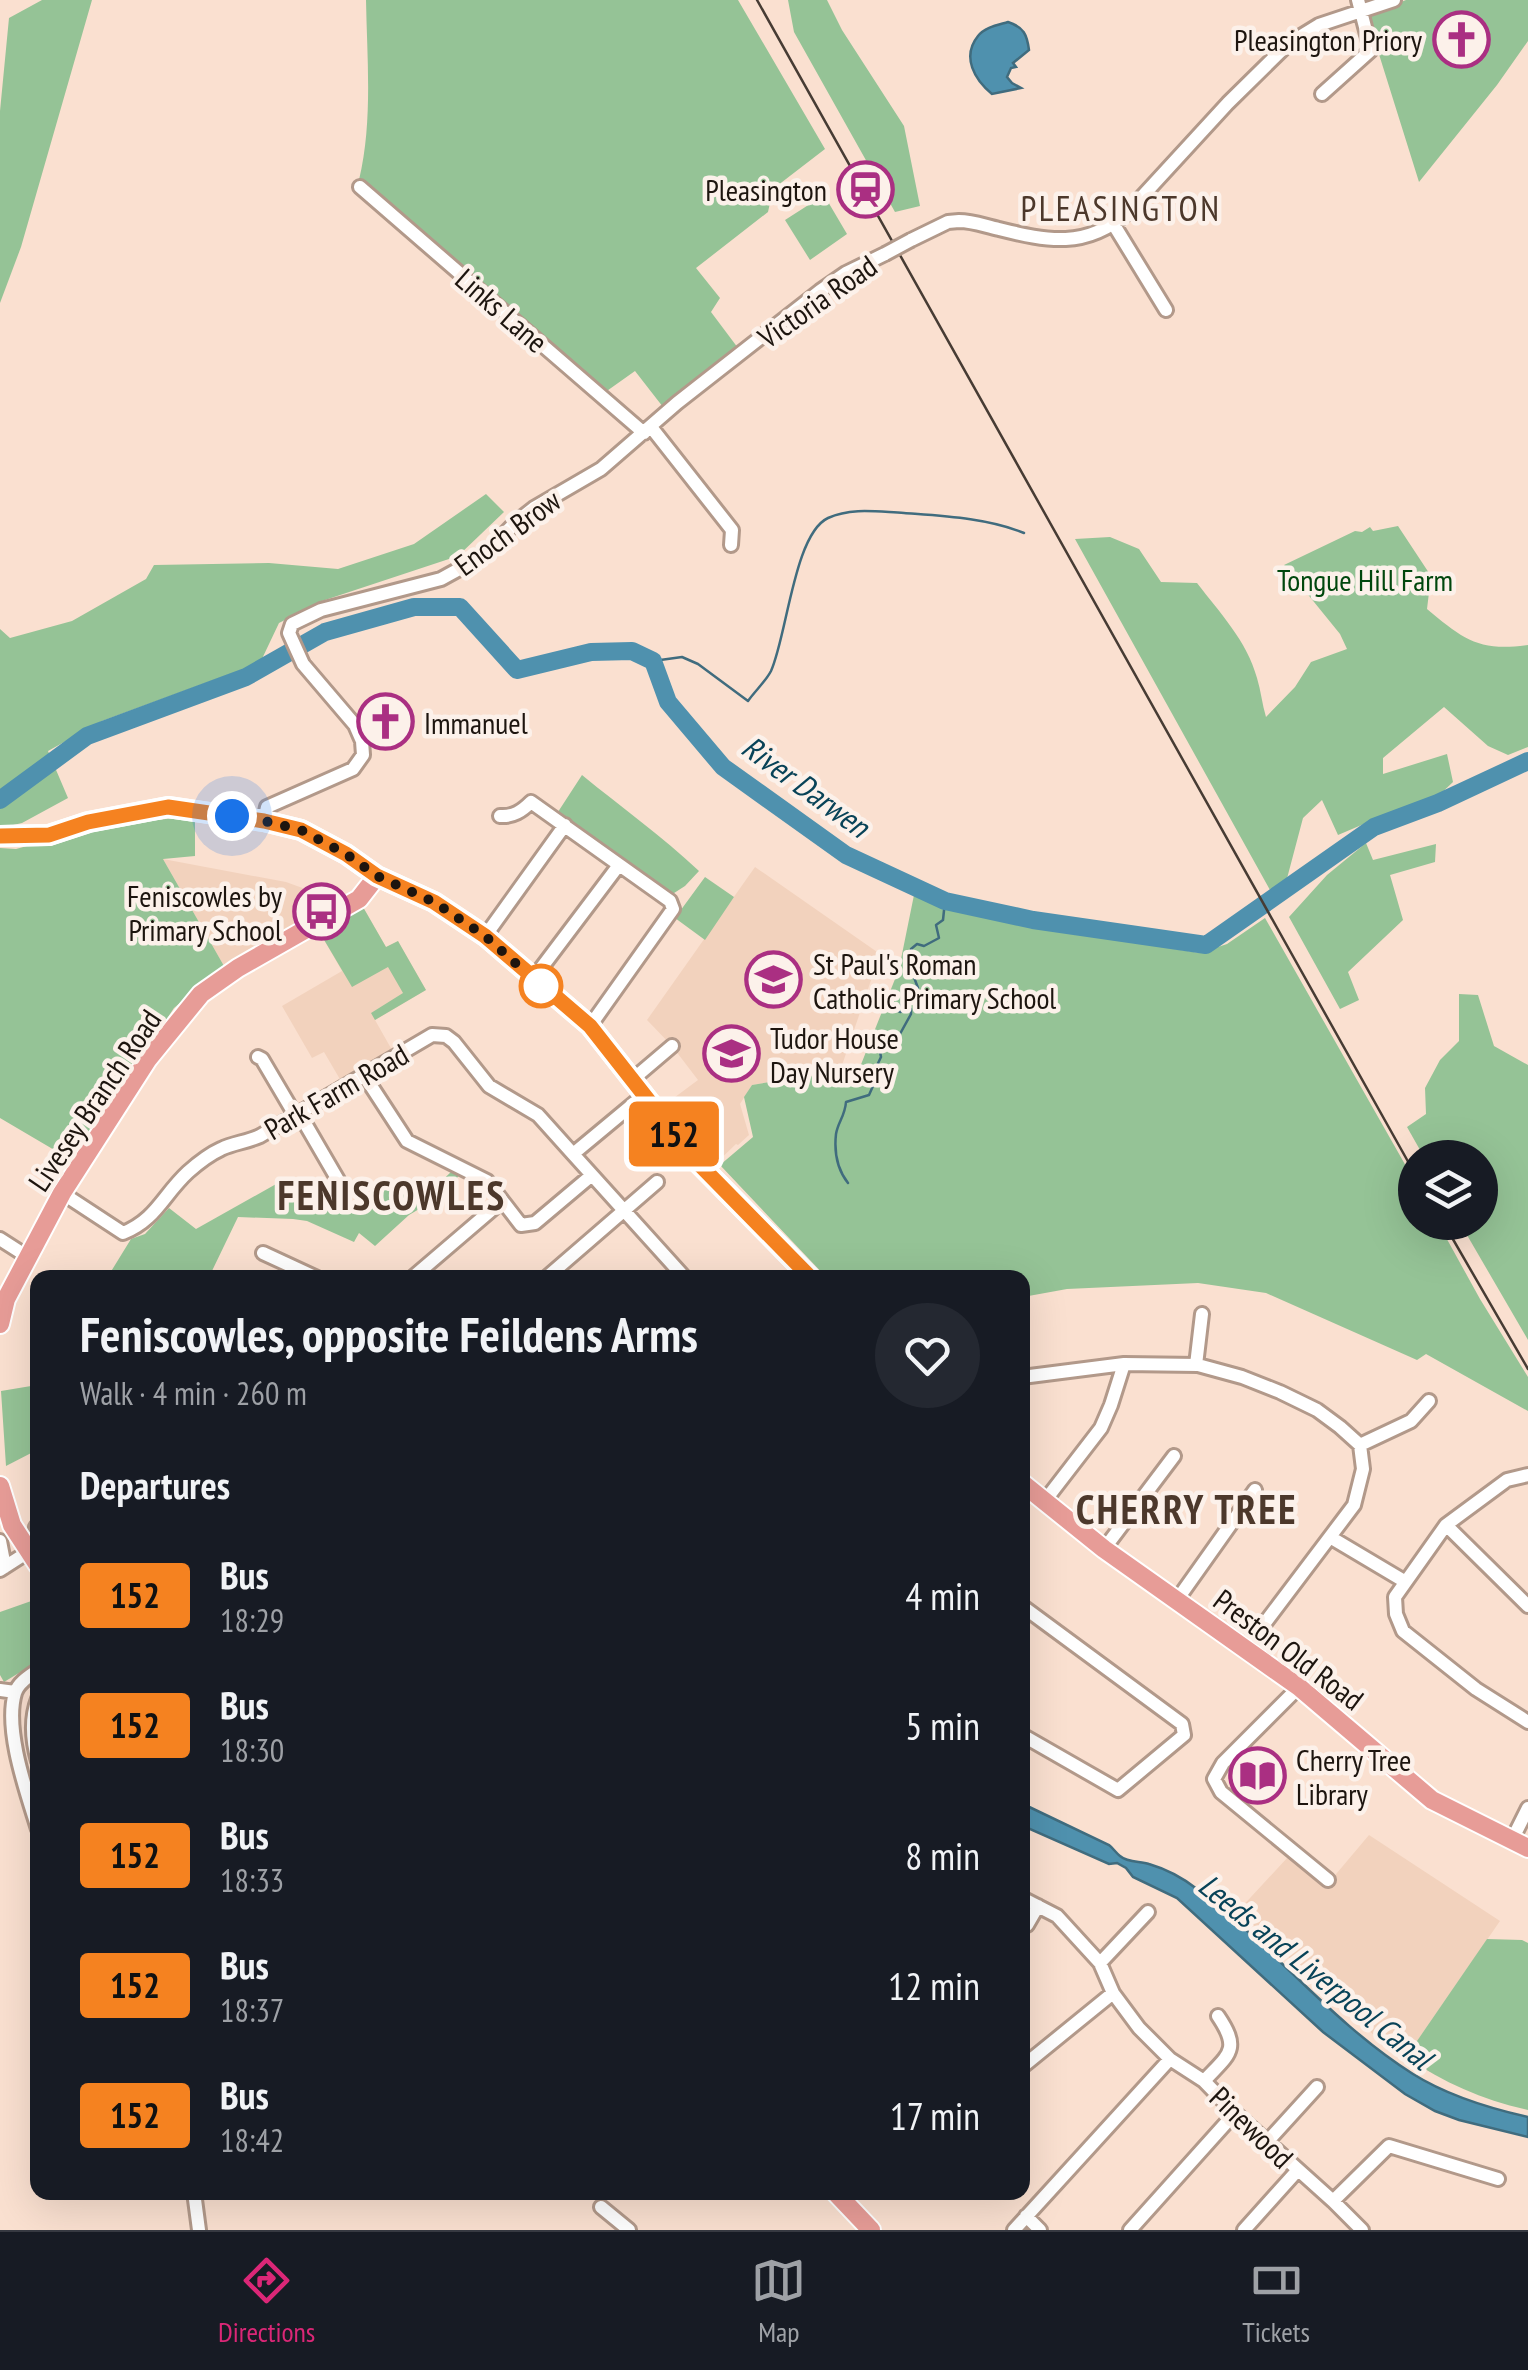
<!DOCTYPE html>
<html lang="en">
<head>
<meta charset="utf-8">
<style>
  :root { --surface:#171b24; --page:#242831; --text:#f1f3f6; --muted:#9ea1a6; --line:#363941; --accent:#db2777 }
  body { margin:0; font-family:"PT Sans Narrow",sans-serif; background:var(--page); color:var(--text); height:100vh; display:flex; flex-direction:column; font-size:38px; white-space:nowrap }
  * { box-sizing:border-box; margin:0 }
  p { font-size:32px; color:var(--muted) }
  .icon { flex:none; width:55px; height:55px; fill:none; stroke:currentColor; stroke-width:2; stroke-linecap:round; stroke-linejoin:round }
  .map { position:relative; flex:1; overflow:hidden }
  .sheet { position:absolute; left:30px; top:1270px; width:1000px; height:930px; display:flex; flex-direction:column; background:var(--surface); border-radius:20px; box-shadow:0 10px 40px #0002 }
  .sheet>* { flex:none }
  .badge { padding:0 20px; border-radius:8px; font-size:35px; line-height:65px }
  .buttons { position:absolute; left:1398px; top:1140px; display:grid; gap:20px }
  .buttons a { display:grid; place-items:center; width:100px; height:100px; border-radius:50%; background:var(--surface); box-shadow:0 10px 40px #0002; font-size:50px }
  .you { position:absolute; width:50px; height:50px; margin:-25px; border:8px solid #fff; border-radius:50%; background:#1a73e8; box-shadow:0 0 0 15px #1a73e833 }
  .map>.badge { position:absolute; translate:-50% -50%; box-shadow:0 0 0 5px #fff }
  h2 { padding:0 50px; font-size:38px; line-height:90px }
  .round { display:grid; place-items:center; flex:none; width:105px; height:105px; border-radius:52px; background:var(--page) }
  .head { display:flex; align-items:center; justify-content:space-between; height:170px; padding:0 50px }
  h1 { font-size:48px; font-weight:800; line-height:75px }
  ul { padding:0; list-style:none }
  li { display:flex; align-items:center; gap:30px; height:130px; padding:0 50px }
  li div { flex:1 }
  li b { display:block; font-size:38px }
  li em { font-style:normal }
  li .badge { min-width:110px; font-weight:700; text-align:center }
  .menu { display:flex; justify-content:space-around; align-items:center; height:140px; border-top:2px solid var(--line); background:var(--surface); font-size:28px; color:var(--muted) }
  .menu a { display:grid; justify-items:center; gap:5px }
  .menu .selected { color:var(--accent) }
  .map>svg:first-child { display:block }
  .built { fill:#f2d2bd }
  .green { fill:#95c396 }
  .water { fill:#4f91ae; stroke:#406c7e; stroke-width:2.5 }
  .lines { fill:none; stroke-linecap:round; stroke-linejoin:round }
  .stream { stroke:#406c7e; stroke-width:2.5 }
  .river { stroke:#4f91ae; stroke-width:18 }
  .minor-casing { stroke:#b2998a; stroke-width:18 }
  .major-casing { stroke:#fff; stroke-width:22 }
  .minor { stroke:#fff; stroke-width:12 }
  .major { stroke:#e79c97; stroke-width:18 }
  .rail { stroke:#473c34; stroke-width:2.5 }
  .minor-bridge-casing { stroke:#b2998a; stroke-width:18; stroke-linecap:butt }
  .minor-bridge { stroke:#fff; stroke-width:12 }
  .line-casing { stroke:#fff; stroke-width:22 }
  .line { stroke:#f58220; stroke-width:15 }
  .walk { stroke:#1d150f; stroke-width:10; stroke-dasharray:0 18 }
  .stop-dot { fill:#fff; stroke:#f58220; stroke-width:5 }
  .labels { text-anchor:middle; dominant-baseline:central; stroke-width:9; stroke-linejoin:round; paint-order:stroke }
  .poi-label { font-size:30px; fill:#1d150f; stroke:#fcf1ea; text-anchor:start }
  .street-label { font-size:30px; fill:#1d150f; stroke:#fcf1ea }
  .park-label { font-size:30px; fill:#00470d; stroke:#fcf1ea }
  .water-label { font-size:32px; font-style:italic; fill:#084358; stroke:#fcf1ea }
  .quarter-label { font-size:35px; letter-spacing:2.5px; fill:#4c382b; stroke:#fcf1ea }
  .district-label { font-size:40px; font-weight:bold; letter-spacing:2.5px; fill:#4c382b; stroke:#fcf1ea }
</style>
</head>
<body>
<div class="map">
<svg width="1528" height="2230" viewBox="0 0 1528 2230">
  <rect width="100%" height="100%" fill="#fae0d0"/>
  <path class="built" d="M 163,859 L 286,882 L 319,894 L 327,907 L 224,966 Z
    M 755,867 L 880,954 L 839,1074 L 799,1077 L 752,1085 L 740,1104 L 749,1135 L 738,1145 L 736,1144 L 710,1169 L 663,1106 L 698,1080 L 672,1046 L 647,1020 Z
    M 363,907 L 386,947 L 398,941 L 426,990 L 375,1020 L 392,1050 L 341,1081 L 324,1052 L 312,1058 L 282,1006 L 342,971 L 320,933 Z
    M 1369,1835 L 1500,1921 L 1406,2057 L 1376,2037 L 1238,1911 L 1288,1857 L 1326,1886 Z"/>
  <path class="green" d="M 42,0 L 92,0 L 21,247 L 0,303 L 0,111 L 9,18 Z
    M 366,0 L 738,0 L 825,149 L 773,189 L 768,212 L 696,268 L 720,298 L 711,312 L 738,348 L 663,407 L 635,371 L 604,393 L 359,180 C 373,122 367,59 366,0 Z
    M 788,0 L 827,0 L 842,30 L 904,126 L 920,206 L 895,212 L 794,32 Z
    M 1406,0 L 1528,0 L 1528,41 L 1497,85 L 1419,182 L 1367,16 Z
    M 824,195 L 847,234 L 810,260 L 785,220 Z
    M 486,494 L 504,512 L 458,556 L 322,601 L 279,623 L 260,663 L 102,721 L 48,751 L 68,798 L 22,823 L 0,828 L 0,629 L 10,638 L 72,621 L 146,579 L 154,565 L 269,563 L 338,569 L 414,544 Z
    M 1398,526 L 1431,576 L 1427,609 C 1463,639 1479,652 1528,645 L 1528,747 L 1508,755 L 1488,746 L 1444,707 L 1383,758 L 1383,774 L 1447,754 L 1453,782 L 1432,802 L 1399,809 L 1338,835 L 1322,800 L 1303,818 L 1285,886 L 1270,890 L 1075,539 L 1110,537 L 1139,549 L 1161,582 L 1197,583 C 1220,613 1247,641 1257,678 C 1261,691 1262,704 1266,717 L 1295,687 L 1311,662 L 1347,649 L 1340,634 L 1284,565 L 1355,531 L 1362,532 L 1370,527 L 1373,531 Z
    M 582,775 C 621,807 662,836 699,871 L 685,886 L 671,895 L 556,815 Z
    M 157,817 L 158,820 L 173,818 L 195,821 L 195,856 L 163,859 L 224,966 L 174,1008 L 73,1161 L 0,1118 L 0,848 L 16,849 L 100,826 Z
    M 1366,843 L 1373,860 L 1436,844 L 1435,862 L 1390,875 L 1403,920 L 1348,972 L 1359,1000 L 1340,1009 L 1289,917 L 1327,875 Z
    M 705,877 L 734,897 L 705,940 L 675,918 Z
    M 914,895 L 933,903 L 1017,924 L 1200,953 L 1227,944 L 1265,918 L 1415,1182 L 1415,1222 L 1438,1223 L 1480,1299 L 1528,1377 L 1528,1411 L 1426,1354 L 1417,1360 L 1266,1293 L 1198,1283 L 1067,1289 L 1023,1297 L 1022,1278 L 826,1277 L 720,1165 L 753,1137 L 744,1097 L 752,1085 L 800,1077 L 839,1074 L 860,1067 L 899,969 Z
    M 363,907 L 386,947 L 398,941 L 426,990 L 375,1020 L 371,1013 L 403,993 L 388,967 L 352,987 L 320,933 Z
    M 1459,994 L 1478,995 L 1494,1046 L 1528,1065 L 1528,1340 L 1460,1223 L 1480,1222 L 1480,1158 L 1424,1157 L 1407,1127 L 1426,1114 L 1425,1088 L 1440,1060 L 1459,1041 Z
    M 453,1170 L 461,1174 L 431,1202 L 409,1215 L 375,1246 L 359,1233 L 354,1242 L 307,1221 L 293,1219 L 238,1217 L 211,1273 L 219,1277 L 107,1278 L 131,1239 L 145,1234 L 169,1208 L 196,1229 L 285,1179 L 303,1207 L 314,1202 L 320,1204 L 340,1193 L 358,1206 L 390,1179 L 424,1198 Z
    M 37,1385 L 37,1450 L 6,1466 L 1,1391 Z
    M 37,1599 L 37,1662 L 4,1682 L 0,1675 L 0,1612 Z
    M 1487,1939 L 1522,1940 L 1528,1943 L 1528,2110 C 1483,2100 1444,2083 1406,2057 Z"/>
  <path class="water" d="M 1008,22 C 1024,27 1027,35 1029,50 L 1013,63 L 1016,67 L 1011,68 L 1007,77 L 1012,83 L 1021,88 L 992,94 C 975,80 961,57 978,36 C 985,27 998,25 1008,22 Z
    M 1023,1804 L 1109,1845 C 1113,1848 1116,1853 1120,1856 C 1128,1863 1140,1861 1149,1864 C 1166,1869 1183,1878 1197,1889 C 1273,1946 1332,2023 1413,2074 C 1448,2096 1488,2108 1528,2117 L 1528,2137 L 1459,2120 L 1435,2111 L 1405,2094 L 1323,2032 L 1177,1898 L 1133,1877 L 1126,1868 L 1117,1863 L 1109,1864 L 1023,1826 Z"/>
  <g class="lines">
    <path class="stream" d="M 653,661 L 682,657 L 698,664 L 748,701 C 755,691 766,681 771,671 C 787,636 794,534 828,518 C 852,507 879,512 904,513 C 943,516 987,518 1024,533
      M 848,1183 C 837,1169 834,1152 836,1134 C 838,1122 845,1116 846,1102 L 869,1095 L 873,1086 L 871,1078 L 881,1057 L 878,1041 L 883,1039 L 889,1043 L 895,1043 L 911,1014 L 911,1009 L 900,1012 L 896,1010 L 918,988 L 912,972 L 915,959 L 911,949 L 917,944 L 924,946 L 939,938 L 936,925 L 943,920 L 945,901"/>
    <path class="river" d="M 0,800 L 87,736 L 246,677 L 325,632 L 414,607 L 460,607 L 517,670 L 591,652 L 632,651 L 653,661 L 668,702 L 723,767 L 846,855 L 945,901 L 1033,920 L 1206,945 L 1374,827 L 1438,803 L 1528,761"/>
    <defs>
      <path id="minor" d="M 1322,94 L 1371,50 L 1358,0
        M 360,187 L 644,433
        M 1114,225 L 1166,310
        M 911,240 L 948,222 L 959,221 C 973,221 985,226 999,229 C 1047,241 1086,249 1127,213 L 1228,103 L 1288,44 L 1319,25 L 1394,0
        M 651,427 L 732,530 L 731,545
        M 500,816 C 513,817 522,811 531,802 L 670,901 L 673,909 L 590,1026
        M 264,821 L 267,807 L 353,769 L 363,755 L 362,741 L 355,725 L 303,664 L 289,633 L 292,624 L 321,610 L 441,579 L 461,568 L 492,547 L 515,523 L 534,508 L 601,469 L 677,403 L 820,291 L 846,273 L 885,254
        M 491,928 L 565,825
        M 533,979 L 619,865
        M 258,1057 L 262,1059 L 295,1115
        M 364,1075 L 407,1141 L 487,1181 L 521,1225 L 535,1223 L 592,1175
        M 632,1080 L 672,1046
        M 299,1113 L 338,1180
        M 573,1154 L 685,1278
        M 62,1193 L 123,1233 C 156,1220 163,1195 188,1172 C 197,1164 210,1154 221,1149 C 233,1143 247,1142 260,1136 L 432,1035 L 446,1036 L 454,1042 L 489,1086 L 538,1115 L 573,1154 L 644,1095
        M 0,1239 L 28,1257
        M 263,1253 L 317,1278
        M 412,1278 L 502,1201
        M 546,1278 L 657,1182
        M 1196,1365 L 1202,1314
        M 1022,1377 L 1124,1364 L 1198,1365 L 1242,1377 L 1280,1392 L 1317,1410 L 1340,1427 L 1360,1445 L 1363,1469 L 1354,1505 L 1246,1648
        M 1360,1445 L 1411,1421 L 1429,1401
        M 1528,1475 L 1507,1480 L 1446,1525 L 1395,1597 L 1396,1614 L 1403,1631 L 1476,1689 L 1528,1722
        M 1044,1502 L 1101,1428 L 1111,1405 L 1124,1364
        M 1446,1525 L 1528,1606
        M 36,1527 L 38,1526
        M 1330,1537 L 1404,1581
        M 0,1541 L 5,1567
        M 1104,1549 L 1174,1456
        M 0,1570 L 28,1552
        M 1177,1600 L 1255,1490
        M 1022,1606 L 1182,1724 L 1184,1735 L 1118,1790 L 1022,1735
        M 38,1670 C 29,1676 18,1683 15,1693 C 4,1730 27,1793 38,1829
        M 1299,1687 L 1223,1763 L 1214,1779 L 1221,1792 L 1328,1880
        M 0,1690 L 15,1692
        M 38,1699 C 30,1720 32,1740 38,1761
        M 1512,1840 L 1528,1808
        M 1022,1898 L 1057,1916 L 1100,1963 L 1113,1993 L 1139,2028 L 1170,2059 L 1204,2081 L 1235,2113 L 1333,2201 L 1362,2230
        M 1022,1927 L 1027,1925 L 1038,1906
        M 1100,1963 L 1148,1912
        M 1022,2067 L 1113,1993
        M 1204,2081 C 1229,2054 1241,2050 1218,2016
        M 1267,2142 L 1317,2087
        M 194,2192 L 199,2230
        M 1333,2201 L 1389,2146 L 1498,2179
        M 601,2207 L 629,2230
        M 1026,2216 L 1040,2230
        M 1014,2230 L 1170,2059
        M 1130,2230 L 1235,2113
        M 1244,2230 L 1297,2171"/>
      <path id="major" d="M 0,836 L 49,835 L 89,822 L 168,807 L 264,821 L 301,830 L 346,854 L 377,876 L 434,902 L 485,936 L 590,1026 L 696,1161 L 811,1278
        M 0,1324 L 6,1299 L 62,1193 L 148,1059 L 201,994 L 238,968 L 359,899 L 377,876
        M 1022,1483 L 1104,1549 L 1299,1687 L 1432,1800 L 1528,1848
        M 0,1486 L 12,1525 L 38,1565
        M 835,2192 L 871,2230"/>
    </defs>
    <use href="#minor" class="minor-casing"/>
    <use href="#major" class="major-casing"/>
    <use href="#minor" class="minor"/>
    <use href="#major" class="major"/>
    <path class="rail" d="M 757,0 L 1415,1174
      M 1443,1222 L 1528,1369"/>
    <defs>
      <path id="minor-bridge" d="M 885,254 L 911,240"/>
    </defs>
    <use href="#minor-bridge" class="minor-bridge-casing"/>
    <use href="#minor-bridge" class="minor-bridge"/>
  </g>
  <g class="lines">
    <defs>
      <path id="line" d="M 0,836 L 49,835 L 88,822 L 168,807 L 264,821 L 301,830 L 346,854 L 377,876 L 434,902 L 485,936 L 590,1026 L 696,1161 L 811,1278"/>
    </defs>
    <use href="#line" class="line-casing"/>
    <use href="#line" class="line"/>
    <path class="walk" d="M 232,816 L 264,821 L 301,830 L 346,854 L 377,876 L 434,902 L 485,936 L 541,986"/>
  </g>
  <defs>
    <symbol id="church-ring" viewBox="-11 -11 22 22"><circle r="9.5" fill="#fcf1ea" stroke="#aa2f82" stroke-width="1.5"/><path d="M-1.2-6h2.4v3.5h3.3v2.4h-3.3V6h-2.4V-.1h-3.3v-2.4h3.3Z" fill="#aa2f82"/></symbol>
    <symbol id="station-ring" viewBox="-11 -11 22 22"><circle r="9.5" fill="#fcf1ea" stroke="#aa2f82" stroke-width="1.5"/><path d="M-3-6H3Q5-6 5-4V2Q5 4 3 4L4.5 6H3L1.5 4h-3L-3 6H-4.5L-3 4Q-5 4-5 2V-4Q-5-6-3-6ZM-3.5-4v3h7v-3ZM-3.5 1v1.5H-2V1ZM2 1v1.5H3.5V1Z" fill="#aa2f82"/></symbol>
    <symbol id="bus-ring" viewBox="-11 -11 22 22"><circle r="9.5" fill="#fcf1ea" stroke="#aa2f82" stroke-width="1.5"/><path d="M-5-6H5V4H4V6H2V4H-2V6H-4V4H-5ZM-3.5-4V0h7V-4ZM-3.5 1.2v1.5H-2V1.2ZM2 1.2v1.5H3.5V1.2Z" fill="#aa2f82"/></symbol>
    <symbol id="school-ring" viewBox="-11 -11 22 22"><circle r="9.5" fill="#fcf1ea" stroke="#aa2f82" stroke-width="1.5"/><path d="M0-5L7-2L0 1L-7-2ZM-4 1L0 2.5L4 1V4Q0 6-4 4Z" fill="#aa2f82"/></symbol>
    <symbol id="library-ring" viewBox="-11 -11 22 22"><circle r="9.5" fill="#fcf1ea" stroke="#aa2f82" stroke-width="1.5"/><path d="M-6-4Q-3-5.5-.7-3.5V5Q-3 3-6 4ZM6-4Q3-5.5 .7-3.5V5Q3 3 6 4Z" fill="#aa2f82"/></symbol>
  </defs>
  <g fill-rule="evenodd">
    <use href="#church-ring" x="1430" y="8" width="63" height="63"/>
    <use href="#station-ring" x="834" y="158" width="63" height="63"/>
    <use href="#church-ring" x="354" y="690" width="63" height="63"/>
    <use href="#bus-ring" x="290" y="880" width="63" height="63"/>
    <use href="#school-ring" x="742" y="948" width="63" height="63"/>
    <use href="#school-ring" x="700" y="1022" width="63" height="63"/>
    <use href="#library-ring" x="1226" y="1744" width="63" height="63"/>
  </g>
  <circle class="stop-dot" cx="541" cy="986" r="20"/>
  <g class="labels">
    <g class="poi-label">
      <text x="1422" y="39" text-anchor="end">Pleasington Priory</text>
      <text x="827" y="189" text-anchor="end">Pleasington</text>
      <text x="424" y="722">Immanuel</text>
      <text x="282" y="895" text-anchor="end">Feniscowles by<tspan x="282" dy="34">Primary School</tspan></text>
      <text x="813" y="963">St Paul's Roman<tspan x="813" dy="34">Catholic Primary School</tspan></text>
      <text x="770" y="1037">Tudor House<tspan x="770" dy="34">Day Nursery</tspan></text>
      <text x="1296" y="1759">Cherry Tree<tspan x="1296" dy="34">Library</tspan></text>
    </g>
    <g class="street-label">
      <text transform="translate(817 301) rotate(-35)">Victoria Road</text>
      <text transform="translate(502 310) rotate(41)">Links Lane</text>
      <text transform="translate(507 532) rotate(-36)">Enoch Brow</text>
      <text transform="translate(336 1091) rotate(-30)">Park Farm Road</text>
      <text transform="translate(94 1100) rotate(-56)">Livesey Branch Road</text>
      <text transform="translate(1289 1649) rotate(37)">Preston Old Road</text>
      <text transform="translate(1252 2127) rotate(44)">Pinewood</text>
    </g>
    <g class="park-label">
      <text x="1365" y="579">Tongue Hill Farm</text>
    </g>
    <g class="water-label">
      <text transform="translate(806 786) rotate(36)">River Darwen</text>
      <text transform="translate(1316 1971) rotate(39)">Leeds and Liverpool Canal</text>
    </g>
    <g class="quarter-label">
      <text x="1121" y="208">PLEASINGTON</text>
    </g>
    <g class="district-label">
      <text x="392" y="1195">FENISCOWLES</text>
      <text x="1187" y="1509">CHERRY TREE</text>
    </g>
  </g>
</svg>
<div class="buttons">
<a><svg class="icon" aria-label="layers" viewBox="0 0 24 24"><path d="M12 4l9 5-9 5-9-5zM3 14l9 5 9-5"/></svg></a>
</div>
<div class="you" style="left:232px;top:816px"></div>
<b class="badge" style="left:674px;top:1134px;background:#f58220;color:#111">152</b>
<section class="sheet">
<div class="head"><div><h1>Feniscowles, opposite Feildens Arms</h1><p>Walk · 4 min · 260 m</p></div><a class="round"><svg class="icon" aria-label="heart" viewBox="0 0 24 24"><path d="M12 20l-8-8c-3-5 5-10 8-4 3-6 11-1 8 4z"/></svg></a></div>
<h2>Departures</h2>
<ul>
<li><span class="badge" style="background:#f58220;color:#111">152</span><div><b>Bus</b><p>18:29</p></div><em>4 min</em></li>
<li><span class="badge" style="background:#f58220;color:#111">152</span><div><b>Bus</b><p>18:30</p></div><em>5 min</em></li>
<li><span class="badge" style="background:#f58220;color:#111">152</span><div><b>Bus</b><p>18:33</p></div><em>8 min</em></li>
<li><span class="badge" style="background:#f58220;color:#111">152</span><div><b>Bus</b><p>18:37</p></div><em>12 min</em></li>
<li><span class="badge" style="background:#f58220;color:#111">152</span><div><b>Bus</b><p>18:42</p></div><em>17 min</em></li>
</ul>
</section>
</div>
<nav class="menu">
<a class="selected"><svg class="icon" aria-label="directions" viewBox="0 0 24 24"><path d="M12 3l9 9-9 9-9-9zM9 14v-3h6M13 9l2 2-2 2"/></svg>Directions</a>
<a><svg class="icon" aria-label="map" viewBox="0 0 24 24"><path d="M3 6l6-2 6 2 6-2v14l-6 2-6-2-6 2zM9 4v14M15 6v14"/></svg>Map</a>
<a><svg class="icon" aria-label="tickets" viewBox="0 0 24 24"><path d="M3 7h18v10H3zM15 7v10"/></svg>Tickets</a>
</nav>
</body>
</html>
